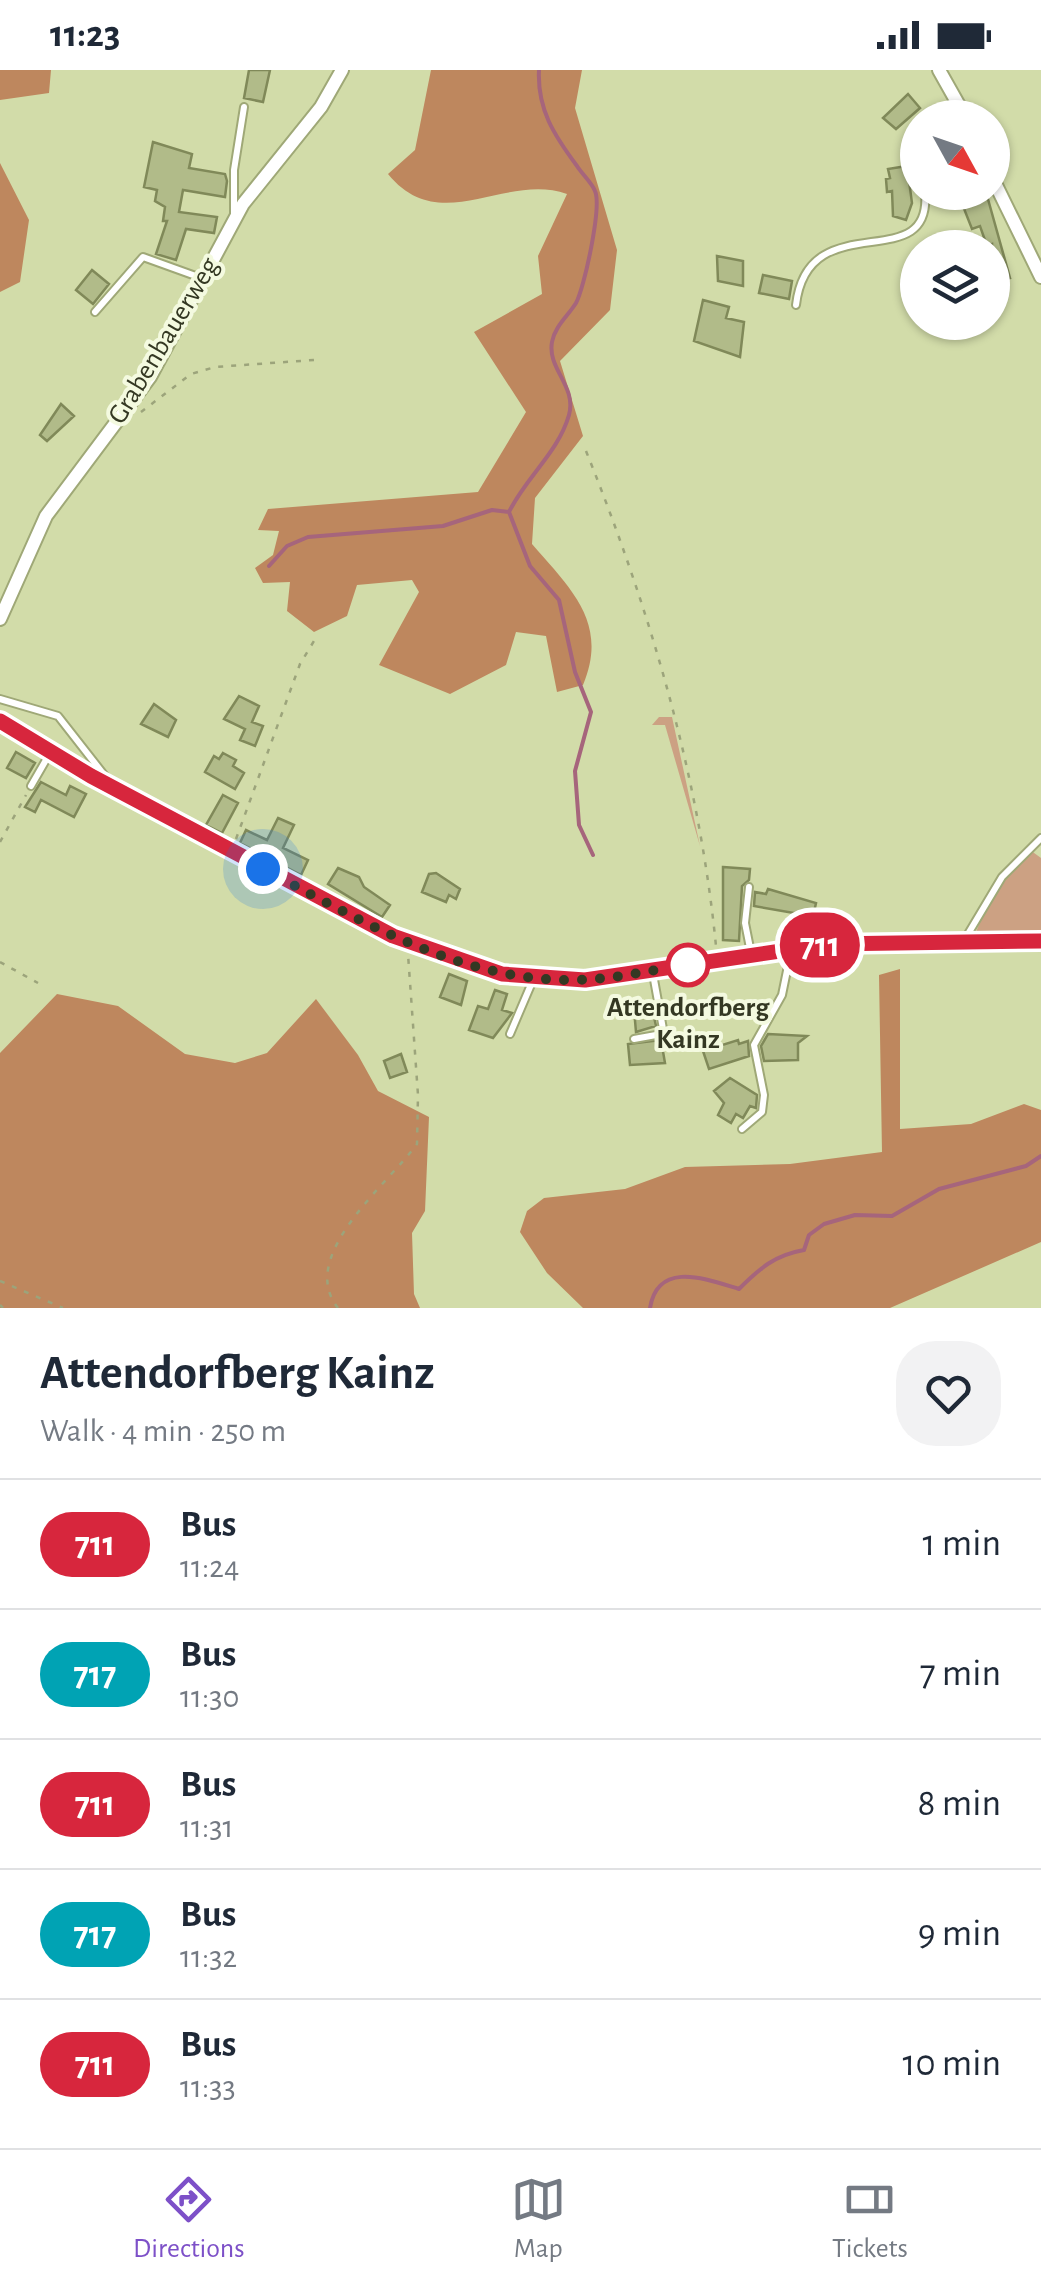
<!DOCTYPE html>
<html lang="en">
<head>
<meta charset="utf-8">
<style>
  :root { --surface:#fff; --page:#f2f2f3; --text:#1f2937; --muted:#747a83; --line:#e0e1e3; --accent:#7d50c8 }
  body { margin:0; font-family:"Alegreya Sans",sans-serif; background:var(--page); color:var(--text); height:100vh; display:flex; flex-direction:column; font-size:38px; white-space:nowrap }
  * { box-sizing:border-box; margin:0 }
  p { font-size:32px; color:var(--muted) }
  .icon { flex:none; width:55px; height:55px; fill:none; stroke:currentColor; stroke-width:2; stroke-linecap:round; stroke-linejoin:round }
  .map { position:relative; height:1238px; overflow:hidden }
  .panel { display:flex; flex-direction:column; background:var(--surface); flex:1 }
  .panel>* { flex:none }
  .badge { padding:0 20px; border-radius:32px; font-size:35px; line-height:65px }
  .needle { width:65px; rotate:130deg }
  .controls { position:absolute; left:900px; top:30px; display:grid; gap:20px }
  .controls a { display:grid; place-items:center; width:110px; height:110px; border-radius:50%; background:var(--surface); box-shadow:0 2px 8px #0004; font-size:50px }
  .you { position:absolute; width:50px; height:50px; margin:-25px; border:8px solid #fff; border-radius:50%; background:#1a73e8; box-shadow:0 0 0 15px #1a73e833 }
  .map>.badge { position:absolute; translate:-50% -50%; box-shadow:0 0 0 5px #fff }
  .round { display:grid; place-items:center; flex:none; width:105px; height:105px; border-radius:40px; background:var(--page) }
  .overview { display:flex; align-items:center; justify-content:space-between; height:170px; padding:0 40px }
  h1 { font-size:48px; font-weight:700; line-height:75px }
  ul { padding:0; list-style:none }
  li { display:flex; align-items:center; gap:30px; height:130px; padding:0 40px; border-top:2px solid var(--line) }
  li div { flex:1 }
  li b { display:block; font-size:38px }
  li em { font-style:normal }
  li .badge { min-width:110px; font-weight:700; text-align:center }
  .status { display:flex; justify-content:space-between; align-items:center; height:70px; padding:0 50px; background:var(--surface); direction:ltr }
  .status svg { height:28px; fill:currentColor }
  .tab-bar { display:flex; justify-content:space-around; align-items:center; height:140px; border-top:2px solid var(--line); background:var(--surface); font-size:28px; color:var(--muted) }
  .tab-bar a { display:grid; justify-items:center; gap:5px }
  .tab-bar .current { color:var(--accent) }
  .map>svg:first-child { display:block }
  .green { fill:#cca183 }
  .forest { fill:#be875e }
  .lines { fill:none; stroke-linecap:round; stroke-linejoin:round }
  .stream { stroke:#a6657c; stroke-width:4 }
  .building { fill:#b1bb89; stroke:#808959; stroke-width:2.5 }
  .service-casing { stroke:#9fa877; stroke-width:10 }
  .minor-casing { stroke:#9fa877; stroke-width:16 }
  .tertiary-casing { stroke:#9fa877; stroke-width:19 }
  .path { stroke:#9ca47b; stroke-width:2.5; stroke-dasharray:5 8; stroke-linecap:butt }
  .service { stroke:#fff; stroke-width:6 }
  .minor { stroke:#fff; stroke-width:12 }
  .tertiary { stroke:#fff; stroke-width:15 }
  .line-casing { stroke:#fff; stroke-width:22 }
  .line { stroke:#d7263d; stroke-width:15 }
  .walk { stroke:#343823; stroke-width:10; stroke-dasharray:0 18 }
  .stop-dot { fill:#fff; stroke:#d7263d; stroke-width:5 }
  .labels { text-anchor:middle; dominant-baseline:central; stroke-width:8; stroke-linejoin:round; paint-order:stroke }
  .street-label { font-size:28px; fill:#343823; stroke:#f4fae0 }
  .stop-label { font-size:28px; font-weight:bold; fill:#343823; stroke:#f4fae0 }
</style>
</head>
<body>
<div class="status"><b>11:23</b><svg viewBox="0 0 49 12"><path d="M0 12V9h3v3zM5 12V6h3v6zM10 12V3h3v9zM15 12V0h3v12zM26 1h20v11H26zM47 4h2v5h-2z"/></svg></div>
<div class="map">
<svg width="1041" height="1238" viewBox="0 0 1041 1238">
  <rect width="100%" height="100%" fill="#d2dca9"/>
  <path class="green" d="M 659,647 L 672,647 L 700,776 L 665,655 L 652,655 Z
    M 1030,780 L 1041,788 L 1041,865 L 976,862 L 992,822 Z"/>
  <path class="forest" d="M 0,0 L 51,0 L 49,23 L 0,30 Z
    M 431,0 L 582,0 L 575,38 L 617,180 L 610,240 L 560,291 L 583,366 L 535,428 L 532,474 C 571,519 609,553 583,615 L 557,622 L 546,566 L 516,562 L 506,595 L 450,624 L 379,595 L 419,522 L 412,510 L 357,515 L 347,546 L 314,562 L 287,541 L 290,512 L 263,513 L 255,498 L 273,485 L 279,461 L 258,460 L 268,439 L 478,422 L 526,342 L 474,262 L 542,224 L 538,186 L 567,124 C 505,102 440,168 388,104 L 415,80 Z
    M 0,93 L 29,150 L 20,212 L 0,222 Z
    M 900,899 L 900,1059 L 971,1054 L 1024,1034 L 1041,1040 L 1041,1172 L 890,1238 L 583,1238 L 547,1203 L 520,1162 L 527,1141 L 544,1128 L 625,1119 L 685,1097 L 790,1094 L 882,1082 L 879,905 Z
    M 57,924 L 118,936 L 185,984 L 235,993 L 267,983 L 316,929 L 358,985 L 378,1021 L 429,1047 L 425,1141 L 412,1163 L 414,1224 L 420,1238 L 0,1238 L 0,983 Z"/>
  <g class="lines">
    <path class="stream" d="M 539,0 C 537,39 554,65 577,96 C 582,104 592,113 595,121 C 602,137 584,219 576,233 C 568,246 555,256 552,272 C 547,299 577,316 569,345 C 558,383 526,407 509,442 L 530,496 L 559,530 L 575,602 L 591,642 L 575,701 L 579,755 L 593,785
      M 269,496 L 287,476 L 308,467 L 443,456 L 492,440 L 509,442
      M 650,1238 C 658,1190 706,1209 739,1219 C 760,1198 775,1185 804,1180 L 809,1165 L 824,1154 L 855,1145 L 892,1146 L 939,1119 L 1026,1096 L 1041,1086"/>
  </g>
  <path class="building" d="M 249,0 L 270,0 L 263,32 L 244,28 Z
    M 908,24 L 920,38 L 896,59 L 883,48 Z
    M 153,72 L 192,84 L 189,98 L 225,104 L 227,111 L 225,127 L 183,120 L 179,142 L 217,147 L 214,163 L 186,159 L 176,190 L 156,184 L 167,151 L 163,151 L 165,137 L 155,131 L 157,120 L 144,117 Z
    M 907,96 L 912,133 L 906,150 L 893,146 L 892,121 L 887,122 L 886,109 L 890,108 L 888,99 Z
    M 986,122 L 1010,208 L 992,212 L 992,174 L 987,176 L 980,156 L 972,159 L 961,131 Z
    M 717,186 L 743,191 L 743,216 L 718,211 Z
    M 92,200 L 109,214 L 93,234 L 76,220 Z
    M 763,205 L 792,211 L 789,229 L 759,223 Z
    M 703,230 L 729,237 L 726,248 L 744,252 L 740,287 L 694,271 Z
    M 61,334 L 74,346 L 47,371 L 40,365 Z
    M 239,626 L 259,636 L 252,652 L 263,656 L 255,676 L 240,670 L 245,659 L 224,649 Z
    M 154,634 L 176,650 L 168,667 L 141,654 Z
    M 16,682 L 35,693 L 26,708 L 7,698 Z
    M 223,683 L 236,690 L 233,696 L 244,703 L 235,719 L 205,702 L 214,686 L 219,689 Z
    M 41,712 L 66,725 L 70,716 L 86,724 L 74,747 L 41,730 L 35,742 L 25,737 Z
    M 223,725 L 238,733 L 222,763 L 206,755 Z
    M 278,748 L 294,755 L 283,778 L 308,790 L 301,805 L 240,773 L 246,760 L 267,770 Z
    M 723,797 L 750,799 L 749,810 L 742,816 L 739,871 L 723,870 Z
    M 338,798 L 359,807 L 364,817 L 390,835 L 382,847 L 328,814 Z
    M 436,803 L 460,819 L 456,829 L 449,825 L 446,832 L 422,822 L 429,804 Z
    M 768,819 L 816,833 L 810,860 L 791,856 L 794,843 L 754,836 L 755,822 L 766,824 Z
    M 449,904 L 467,911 L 461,935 L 440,927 Z
    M 495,920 L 507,924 L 502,940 L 512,943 L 493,968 L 469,960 L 478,936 L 488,939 Z
    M 652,938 L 656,956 L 636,962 L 634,939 Z
    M 768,964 L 807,966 L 798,973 L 798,990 L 764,991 L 761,976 Z
    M 661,970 L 665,993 L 630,995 L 628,974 Z
    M 738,970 L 739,974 L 748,971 L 749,986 L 709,999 L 703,981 Z
    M 401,984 L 407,1002 L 390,1008 L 384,991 Z
    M 730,1008 L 757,1025 L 756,1038 L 750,1036 L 743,1048 L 736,1044 L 731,1053 L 718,1045 L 724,1033 L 714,1021 Z"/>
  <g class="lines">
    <defs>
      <path id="service" d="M 940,48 L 957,34
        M 234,144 L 234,100 L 244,37
        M 796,235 C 808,132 933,209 925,122
        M 95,242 L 143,187 L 204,209
        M 0,629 L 58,646 L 112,715
        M 31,716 L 50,683
        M 749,817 L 745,853 L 751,883
        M 965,869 L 1002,807 L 1041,768
        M 510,964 L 533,910
        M 634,969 L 656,965 L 663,959 L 653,904
        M 742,1059 L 762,1042 L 764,1025 L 754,975 L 782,925 L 791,881"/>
      <path id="minor" d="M 939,0 L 966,48
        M 992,107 L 1041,207
        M 0,549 L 46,446 L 150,307 L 243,134 L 321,37 L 342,0"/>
      <path id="tertiary" d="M 0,651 L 114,719 L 393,866 L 502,904 L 585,910 L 828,874 L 1041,871"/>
    </defs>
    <use href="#service" class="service-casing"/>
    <use href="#minor" class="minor-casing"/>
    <use href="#tertiary" class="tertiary-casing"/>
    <path class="path" d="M 141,342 L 191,304 L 215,297 L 314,290
      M 586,381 C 650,540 699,705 716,876
      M 236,769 L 300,594 L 314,571
      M 0,772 L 26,725
      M 0,892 L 38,913
      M 0,1211 L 63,1238
      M 0,1235 L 3,1238
      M 338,1238 C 296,1186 389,1113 417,1074 L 418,1025 L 408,884"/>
    <use href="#service" class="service"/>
    <use href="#minor" class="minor"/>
    <use href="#tertiary" class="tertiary"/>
  </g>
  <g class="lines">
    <defs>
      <path id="line" d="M 0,651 L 91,706 L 393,866 L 502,904 L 585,910 L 828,874 L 1041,871"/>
    </defs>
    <use href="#line" class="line-casing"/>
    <use href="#line" class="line"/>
    <path class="walk" d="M 263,799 C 361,850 459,911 573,910 C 612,910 650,900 688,895"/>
  </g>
  <circle class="stop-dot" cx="688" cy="895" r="20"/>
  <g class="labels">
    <g class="street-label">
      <text transform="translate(164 271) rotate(-59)">Grabenbauerweg</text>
    </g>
    <g class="stop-label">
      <text x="688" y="938">Attendorfberg<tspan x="688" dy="32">Kainz</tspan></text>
    </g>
  </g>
</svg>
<div class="controls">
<a><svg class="needle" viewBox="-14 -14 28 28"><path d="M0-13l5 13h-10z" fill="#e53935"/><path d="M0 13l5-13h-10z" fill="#747a83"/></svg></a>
<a><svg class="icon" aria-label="layers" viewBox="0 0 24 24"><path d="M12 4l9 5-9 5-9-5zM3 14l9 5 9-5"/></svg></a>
</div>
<div class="you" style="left:263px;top:799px"></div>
<b class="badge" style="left:820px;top:875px;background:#d7263d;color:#fff">711</b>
</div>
<section class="panel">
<div class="overview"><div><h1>Attendorfberg Kainz</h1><p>Walk · 4 min · 250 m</p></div><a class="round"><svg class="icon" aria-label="heart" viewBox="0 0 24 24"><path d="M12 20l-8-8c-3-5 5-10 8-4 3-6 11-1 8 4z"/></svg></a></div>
<ul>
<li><span class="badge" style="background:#d7263d;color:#fff">711</span><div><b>Bus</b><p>11:24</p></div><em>1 min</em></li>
<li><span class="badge" style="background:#00a3b4;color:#fff">717</span><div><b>Bus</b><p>11:30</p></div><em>7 min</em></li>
<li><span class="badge" style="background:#d7263d;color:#fff">711</span><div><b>Bus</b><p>11:31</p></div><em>8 min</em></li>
<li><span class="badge" style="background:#00a3b4;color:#fff">717</span><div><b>Bus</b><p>11:32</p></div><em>9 min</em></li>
<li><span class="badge" style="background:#d7263d;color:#fff">711</span><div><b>Bus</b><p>11:33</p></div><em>10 min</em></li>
</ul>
</section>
<nav class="tab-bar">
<a class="current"><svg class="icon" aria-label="directions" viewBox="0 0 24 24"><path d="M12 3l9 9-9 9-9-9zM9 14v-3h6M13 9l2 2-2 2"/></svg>Directions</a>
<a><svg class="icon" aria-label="map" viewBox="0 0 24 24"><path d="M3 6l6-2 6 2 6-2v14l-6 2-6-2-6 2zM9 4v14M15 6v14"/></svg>Map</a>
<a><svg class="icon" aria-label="tickets" viewBox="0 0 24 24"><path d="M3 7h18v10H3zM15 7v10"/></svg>Tickets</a>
</nav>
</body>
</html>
